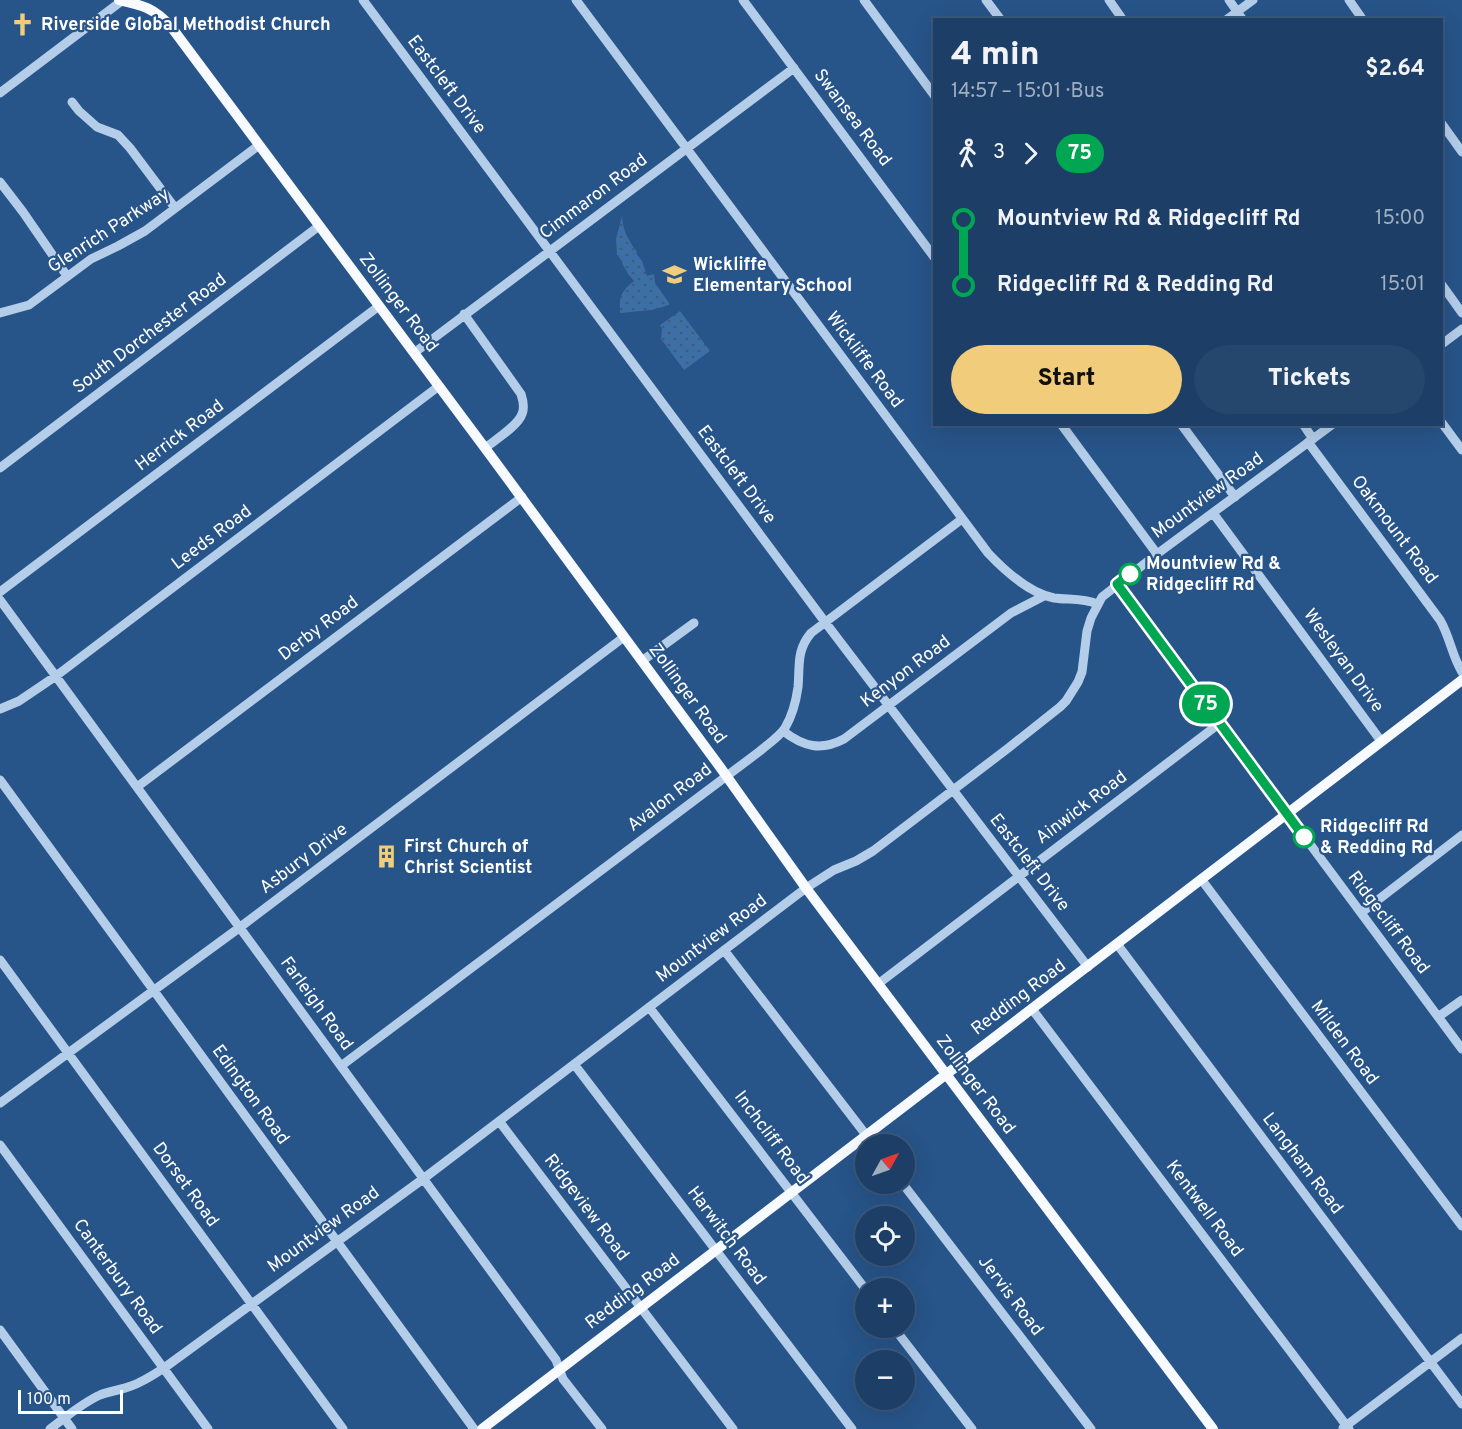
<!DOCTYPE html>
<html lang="en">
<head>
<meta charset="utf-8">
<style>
  :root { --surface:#1d3f67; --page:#25466d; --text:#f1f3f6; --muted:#a0afc0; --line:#3b587b; --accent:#f1cc7a }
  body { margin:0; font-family:Overpass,sans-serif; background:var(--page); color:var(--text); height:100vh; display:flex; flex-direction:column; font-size:22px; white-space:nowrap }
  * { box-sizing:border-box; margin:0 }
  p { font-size:20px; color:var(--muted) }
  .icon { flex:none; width:33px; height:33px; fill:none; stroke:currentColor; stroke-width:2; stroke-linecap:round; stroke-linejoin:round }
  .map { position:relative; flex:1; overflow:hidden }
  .details { position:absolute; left:933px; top:18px; width:510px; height:408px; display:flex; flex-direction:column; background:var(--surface); border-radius:0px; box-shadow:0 6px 24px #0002,0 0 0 2px var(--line) }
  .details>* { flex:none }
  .badge { padding:0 12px; border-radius:20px; font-size:21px; line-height:39px }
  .needle { width:39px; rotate:50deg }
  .buttons { position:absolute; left:855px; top:1134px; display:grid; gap:12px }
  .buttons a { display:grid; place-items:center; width:60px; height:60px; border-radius:50%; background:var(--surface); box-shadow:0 6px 24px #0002,0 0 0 2px var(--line); font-size:30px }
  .scale { position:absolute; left:18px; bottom:15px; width:105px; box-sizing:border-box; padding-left:6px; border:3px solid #fff; border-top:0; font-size:16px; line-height:21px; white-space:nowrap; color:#fff; -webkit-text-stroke:4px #275489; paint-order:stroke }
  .map>.badge { position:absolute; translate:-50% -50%; box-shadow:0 0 0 3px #fff }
  .legs { display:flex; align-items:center; gap:9px; height:66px; padding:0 18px; font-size:20px }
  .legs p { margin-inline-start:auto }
  .overview { display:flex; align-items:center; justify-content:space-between; height:102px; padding:0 18px }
  h1 { font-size:33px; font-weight:800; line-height:45px }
  .cta { display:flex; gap:12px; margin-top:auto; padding:12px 18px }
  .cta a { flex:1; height:69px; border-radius:36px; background:var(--accent); color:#111; font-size:24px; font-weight:800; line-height:69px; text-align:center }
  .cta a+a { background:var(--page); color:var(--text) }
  ul { padding:0 18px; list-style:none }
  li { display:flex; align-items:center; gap:21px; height:66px; font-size:22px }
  li i { display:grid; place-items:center; width:9px; height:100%; margin:0 8px; background:currentColor }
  li i::after { content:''; width:15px; height:15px; margin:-8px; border:4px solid; border-radius:50%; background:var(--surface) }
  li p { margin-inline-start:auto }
  li:first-child i { background:linear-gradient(#0000 50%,currentColor 0) }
  li:last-child i { background:linear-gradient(currentColor 50%,#0000 0) }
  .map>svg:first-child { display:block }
  .park { fill:url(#park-dots) }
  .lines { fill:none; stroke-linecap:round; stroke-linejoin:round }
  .minor { stroke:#b4cde9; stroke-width:9 }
  .major { stroke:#f7fafe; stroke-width:10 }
  .line-1-casing { stroke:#fff; stroke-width:14 }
  .line-1 { stroke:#00a651; stroke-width:9 }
  .stop-1-dot { fill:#fff; stroke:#00a651; stroke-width:3 }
  .labels { text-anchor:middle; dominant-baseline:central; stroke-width:4.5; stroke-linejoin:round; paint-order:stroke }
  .poi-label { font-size:18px; font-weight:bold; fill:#fff; stroke:#275489; text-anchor:start }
  .street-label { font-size:18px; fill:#fff; stroke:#275489 }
  .stop-label { font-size:18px; font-weight:bold; fill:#fff; stroke:#275489; text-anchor:start }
</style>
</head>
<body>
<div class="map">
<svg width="1462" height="1429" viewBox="0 0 1462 1429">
  <defs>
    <pattern id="park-dots" width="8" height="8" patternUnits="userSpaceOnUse" patternTransform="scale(1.5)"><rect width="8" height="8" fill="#3c6fa5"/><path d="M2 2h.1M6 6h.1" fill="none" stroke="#465a70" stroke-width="1.8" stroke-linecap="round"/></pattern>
  </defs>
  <rect width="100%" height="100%" fill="#275489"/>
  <path class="park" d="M 622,216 C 623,232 628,239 637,252 L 636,253 L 642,261 L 647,276 L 654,274 L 655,283 L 669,303 L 669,305 L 652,310 L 620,313 C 619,297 621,291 634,281 L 628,274 L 618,255 L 617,255 L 616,239 Z
    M 680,311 L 710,351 L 684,370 L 661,339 L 662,329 L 660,325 Z"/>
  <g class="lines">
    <path class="minor" d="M 363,0 L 825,622 L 1088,967
      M 576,0 L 988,553 C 1005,571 1029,593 1054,598 C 1069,600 1083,598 1097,604
      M 743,0 L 934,257
      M 864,0 L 934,95
      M 986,0 L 1001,20
      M 1109,0 L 1123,20
      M 1229,0 L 1243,20
      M 1349,0 L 1363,20
      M 1226,20 L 1253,0
      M 0,93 L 123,0
      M 72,102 L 79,111 L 97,127 L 118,135 L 130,148 L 175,208
      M 1442,124 L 1462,152
      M 0,182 L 23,212 L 67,276
      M 1442,285 L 1462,313
      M 0,313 L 29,305 L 91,259 L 118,246 L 145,231 L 259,145
      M 464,314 L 521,394 C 523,400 525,407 522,414 C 518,426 495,440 485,448
      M 1442,344 L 1462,329
      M 414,353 L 794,68
      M 1442,423 L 1462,450
      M 1061,424 L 1157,554
      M 1181,424 L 1235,497
      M 1303,424 L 1313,439
      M 1308,442 L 1440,620 C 1450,637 1452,656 1462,672
      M 0,468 L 319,226
      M 1213,513 L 1381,741
      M 1117,584 L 1462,1049
      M 0,592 L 379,306
      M 0,600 L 556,1360 L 563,1379 L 602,1429
      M 642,661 L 694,623
      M 0,709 L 19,701 L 56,676 L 439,386
      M 783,731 C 804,747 821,751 844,739 L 1011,613 L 1044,596
      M 0,780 L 474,1429
      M 137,787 L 522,497
      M 1201,879 L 1462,1226
      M 1361,913 L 1462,835
      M 1117,944 L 1462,1404
      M 724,950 L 873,1144
      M 0,960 L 343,1429
      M 878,984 L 1220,723
      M 649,1007 L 866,1290
      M 1032,1009 L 1349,1429
      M 1438,1017 L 1462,1000
      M 574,1064 L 852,1429
      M 341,1066 L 760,751 C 768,744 779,737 785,728 C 792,716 796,702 798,687 C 800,666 796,651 811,633 L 962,519
      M 0,1103 L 239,928 L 624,637
      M 499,1121 L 733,1429
      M 0,1145 L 208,1429
      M 903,1184 L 1091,1429
      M 894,1328 L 972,1429
      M 0,1330 L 72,1429
      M 1343,1428 L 1462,1338
      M 50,1429 C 66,1417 82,1403 100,1395 C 110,1391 121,1390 131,1386 C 143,1382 153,1375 164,1368 L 423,1179 L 806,888 L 834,870 L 856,861 L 873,851 L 1007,749 L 1060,707 L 1066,701 L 1078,682 L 1082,672 L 1087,631 L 1091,618 L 1102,597 L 1157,554 L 1333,424"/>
    <path class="major" d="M 119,0 C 142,5 155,8 172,28 L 485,448 L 720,767 L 806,888 L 1213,1429
      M 482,1429 L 1462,680"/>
  </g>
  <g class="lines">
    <defs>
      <path id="line-1" d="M 1130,574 L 1117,584 L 1304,837"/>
    </defs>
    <use href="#line-1" class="line-1-casing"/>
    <use href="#line-1" class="line-1"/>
  </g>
  <defs>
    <symbol id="church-bare" viewBox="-9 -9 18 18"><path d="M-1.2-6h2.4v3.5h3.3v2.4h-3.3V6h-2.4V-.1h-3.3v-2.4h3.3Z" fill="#f1cc7a" stroke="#275489" stroke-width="2.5" paint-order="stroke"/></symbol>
    <symbol id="school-bare" viewBox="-9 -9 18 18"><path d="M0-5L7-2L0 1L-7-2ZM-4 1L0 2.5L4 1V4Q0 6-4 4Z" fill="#f1cc7a" stroke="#275489" stroke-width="2.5" paint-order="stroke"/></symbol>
    <symbol id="building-bare" viewBox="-9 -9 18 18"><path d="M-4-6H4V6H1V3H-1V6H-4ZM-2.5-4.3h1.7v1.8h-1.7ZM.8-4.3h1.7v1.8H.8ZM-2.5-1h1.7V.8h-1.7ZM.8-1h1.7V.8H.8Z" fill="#f1cc7a" stroke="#275489" stroke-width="2.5" paint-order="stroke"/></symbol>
  </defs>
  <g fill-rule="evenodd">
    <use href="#church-bare" x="6" y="8" width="33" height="33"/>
    <use href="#school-bare" x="658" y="258" width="33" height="33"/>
    <use href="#building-bare" x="370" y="840" width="33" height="33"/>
  </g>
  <g class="stop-1-dot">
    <circle cx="1130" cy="574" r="10"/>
    <circle cx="1304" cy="837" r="10"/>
  </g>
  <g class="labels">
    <g class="poi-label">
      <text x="41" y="25">Riverside Global Methodist Church</text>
      <text x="693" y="265">Wickliffe<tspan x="693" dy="21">Elementary School</tspan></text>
      <text x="404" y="847">First Church of<tspan x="404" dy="21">Christ Scientist</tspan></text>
    </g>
    <g class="street-label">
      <text transform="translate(446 85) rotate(53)">Eastcleft Drive</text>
      <text transform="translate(852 118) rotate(53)">Swansea Road</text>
      <text transform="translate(594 197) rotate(-37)">Cimmaron Road</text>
      <text transform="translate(109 231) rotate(-33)">Glenrich Parkway</text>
      <text transform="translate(398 303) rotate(53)">Zollinger Road</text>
      <text transform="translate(150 334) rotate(-37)">South Dorchester Road</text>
      <text transform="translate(864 360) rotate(53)">Wickliffe Road</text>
      <text transform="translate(180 436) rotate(-37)">Herrick Road</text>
      <text transform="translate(736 475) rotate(53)">Eastcleft Drive</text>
      <text transform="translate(1208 496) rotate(-36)">Mountview Road</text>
      <text transform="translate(1394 530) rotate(53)">Oakmount Road</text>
      <text transform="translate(212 538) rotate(-37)">Leeds Road</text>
      <text transform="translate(319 629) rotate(-37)">Derby Road</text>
      <text transform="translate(1343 661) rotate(54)">Wesleyan Drive</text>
      <text transform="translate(906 672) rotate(-37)">Kenyon Road</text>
      <text transform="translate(687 694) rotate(54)">Zollinger Road</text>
      <text transform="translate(670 798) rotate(-37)">Avalon Road</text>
      <text transform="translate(1082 808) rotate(-37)">Ainwick Road</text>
      <text transform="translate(304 859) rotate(-37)">Asbury Drive</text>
      <text transform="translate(1029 863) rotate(52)">Eastcleft Drive</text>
      <text transform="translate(1388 923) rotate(53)">Ridgecliff Road</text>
      <text transform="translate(712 939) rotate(-37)">Mountview Road</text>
      <text transform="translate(1019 998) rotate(-37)">Redding Road</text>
      <text transform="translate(316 1004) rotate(54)">Farleigh Road</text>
      <text transform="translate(1344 1043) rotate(53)">Milden Road</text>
      <text transform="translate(975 1085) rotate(53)">Zollinger Road</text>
      <text transform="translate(250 1095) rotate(54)">Edington Road</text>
      <text transform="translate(771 1138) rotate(53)">Inchcliff Road</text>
      <text transform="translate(1302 1164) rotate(53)">Langham Road</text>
      <text transform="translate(185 1185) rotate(54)">Dorset Road</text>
      <text transform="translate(586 1208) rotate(53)">Ridgeview Road</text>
      <text transform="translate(1204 1209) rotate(53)">Kentwell Road</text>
      <text transform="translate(324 1230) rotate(-36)">Mountview Road</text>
      <text transform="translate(726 1236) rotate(53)">Harwitch Road</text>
      <text transform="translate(117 1277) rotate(54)">Canterbury Road</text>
      <text transform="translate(633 1292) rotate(-37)">Redding Road</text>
      <text transform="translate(1010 1296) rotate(53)">Jervis Road</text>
    </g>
    <g class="stop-label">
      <text x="1146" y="564">Mountview Rd &amp;<tspan x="1146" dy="21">Ridgecliff Rd</tspan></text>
      <text x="1320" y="827">Ridgecliff Rd<tspan x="1320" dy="21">&amp; Redding Rd</tspan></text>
    </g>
  </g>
</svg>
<div class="buttons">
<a><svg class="needle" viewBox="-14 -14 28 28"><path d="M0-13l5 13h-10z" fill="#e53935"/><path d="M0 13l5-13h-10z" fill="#a0afc0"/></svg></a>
<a><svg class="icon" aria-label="locate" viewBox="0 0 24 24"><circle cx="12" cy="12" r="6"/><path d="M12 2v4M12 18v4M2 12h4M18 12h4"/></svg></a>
<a>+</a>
<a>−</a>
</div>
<div class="scale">100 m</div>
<b class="badge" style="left:1206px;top:704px;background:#00a651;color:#fff">75</b>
<section class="details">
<div class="overview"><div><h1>4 min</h1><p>14:57 – 15:01 · Bus</p></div><b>$2.64</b></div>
<div class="legs"><svg class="icon" aria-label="walk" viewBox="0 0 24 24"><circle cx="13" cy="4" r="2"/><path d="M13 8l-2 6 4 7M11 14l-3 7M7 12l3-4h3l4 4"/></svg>3<svg class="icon" aria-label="forward" viewBox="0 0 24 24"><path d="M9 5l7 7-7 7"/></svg><b class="badge" style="background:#00a651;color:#fff">75</b></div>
<ul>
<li><i style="color:#00a651"></i><b>Mountview Rd &amp; Ridgecliff Rd</b><p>15:00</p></li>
<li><i style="color:#00a651"></i><b>Ridgecliff Rd &amp; Redding Rd</b><p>15:01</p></li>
</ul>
<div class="cta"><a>Start</a><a>Tickets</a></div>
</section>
</div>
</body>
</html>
